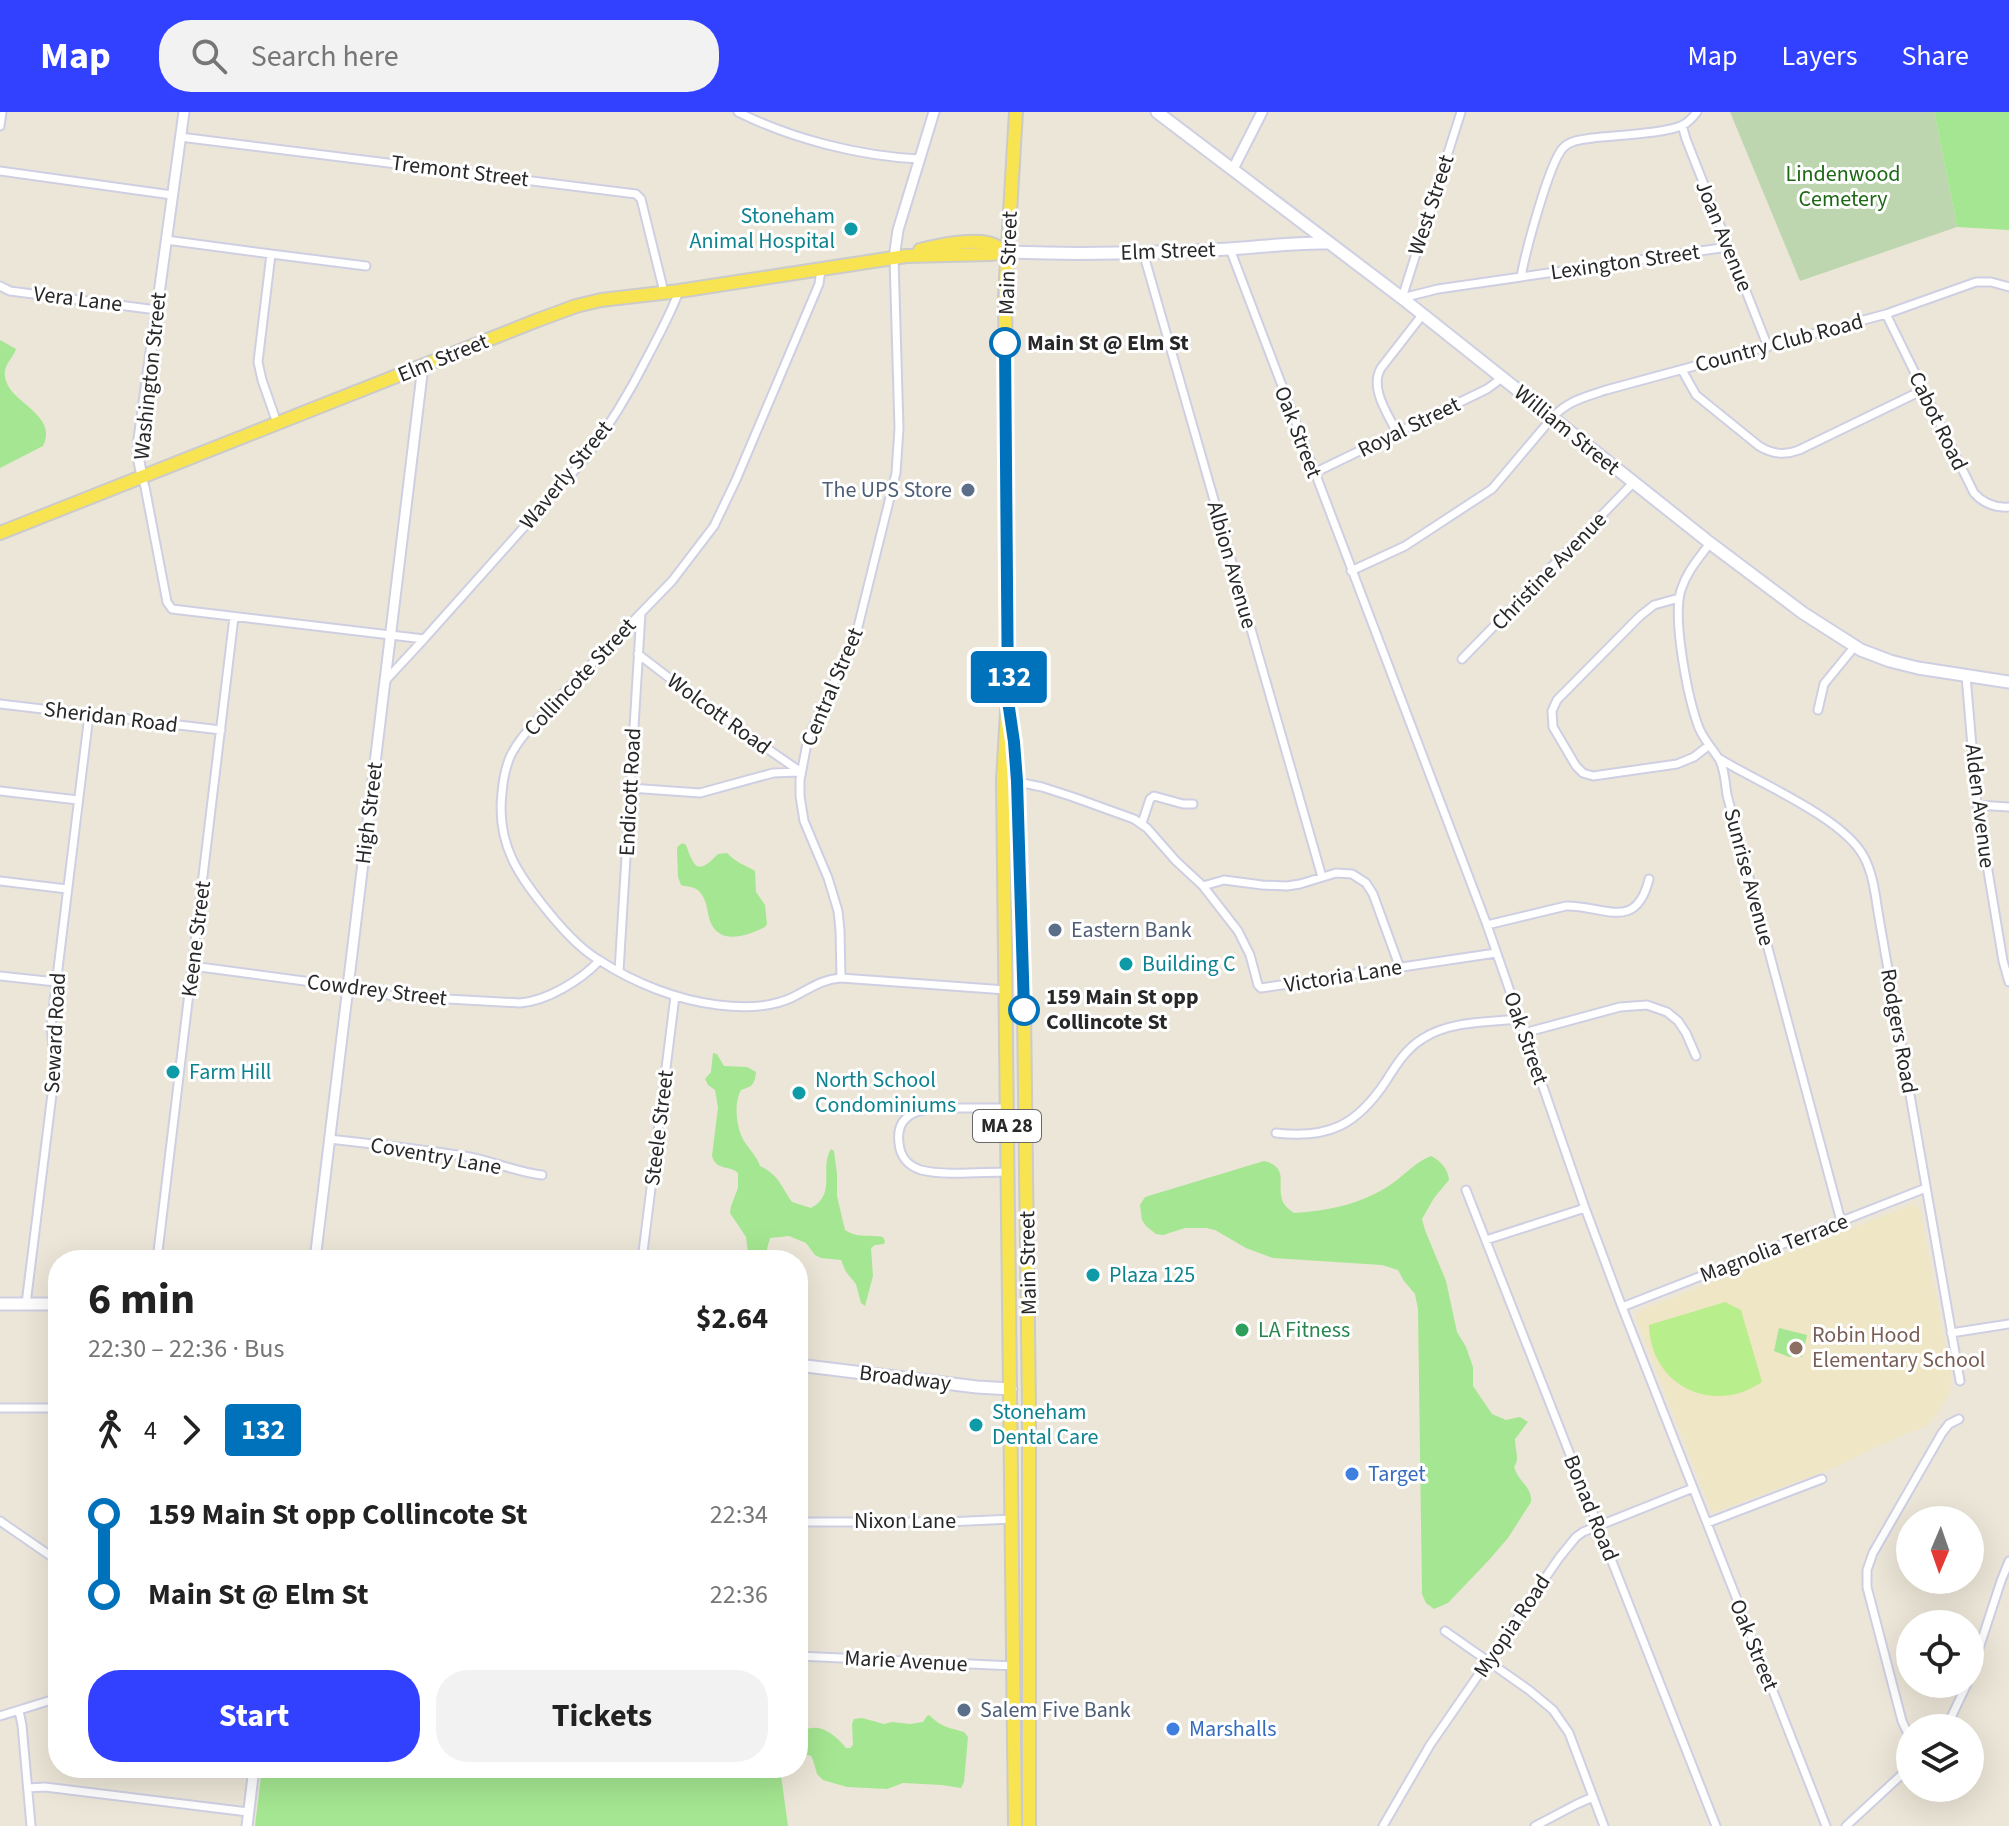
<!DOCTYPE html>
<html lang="en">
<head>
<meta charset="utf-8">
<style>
  :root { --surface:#fff; --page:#f2f2f2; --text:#222; --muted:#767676; --accent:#3240ff }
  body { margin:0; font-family:"Source Sans 3",sans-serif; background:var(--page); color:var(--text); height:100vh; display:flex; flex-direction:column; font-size:30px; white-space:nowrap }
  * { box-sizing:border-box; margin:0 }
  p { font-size:26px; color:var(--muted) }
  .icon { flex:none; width:44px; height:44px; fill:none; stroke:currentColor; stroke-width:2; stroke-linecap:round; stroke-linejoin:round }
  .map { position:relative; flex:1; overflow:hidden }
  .panel { position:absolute; left:48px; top:1138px; width:760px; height:528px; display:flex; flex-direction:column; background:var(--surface); border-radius:32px; box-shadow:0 8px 32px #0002 }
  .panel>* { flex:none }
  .badge { padding:0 16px; border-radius:6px; font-size:28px; line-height:52px }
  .needle { width:52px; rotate:182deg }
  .tools { position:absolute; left:1896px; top:1394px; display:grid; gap:16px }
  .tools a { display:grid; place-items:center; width:88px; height:88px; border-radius:50%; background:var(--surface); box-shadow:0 8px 32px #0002; font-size:40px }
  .map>.badge { position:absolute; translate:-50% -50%; box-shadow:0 0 0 4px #fff }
  .legs { display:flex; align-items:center; gap:12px; height:88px; padding:0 40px; font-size:26px }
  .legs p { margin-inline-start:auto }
  .headline { display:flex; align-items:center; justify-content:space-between; height:136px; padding:0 40px }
  h1 { font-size:44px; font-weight:700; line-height:60px }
  .action { display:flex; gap:16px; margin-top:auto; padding:16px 40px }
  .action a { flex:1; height:92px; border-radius:32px; background:var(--accent); color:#fff; font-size:32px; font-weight:700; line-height:92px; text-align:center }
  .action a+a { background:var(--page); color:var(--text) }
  ul { padding:0 40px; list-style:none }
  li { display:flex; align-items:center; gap:28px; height:80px; font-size:30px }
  li i { display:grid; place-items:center; width:12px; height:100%; margin:0 10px; background:currentColor }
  li i::after { content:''; width:20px; height:20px; margin:-10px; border:6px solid; border-radius:50%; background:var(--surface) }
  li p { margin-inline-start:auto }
  li:first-child i { background:linear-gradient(#0000 50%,currentColor 0) }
  li:last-child i { background:linear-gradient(currentColor 50%,#0000 0) }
  header { display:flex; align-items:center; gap:48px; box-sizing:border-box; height:112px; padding:0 40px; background:var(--accent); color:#fff }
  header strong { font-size:38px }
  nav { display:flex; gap:44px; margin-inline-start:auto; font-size:28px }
  .search { width:560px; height:72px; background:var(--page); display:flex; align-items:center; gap:20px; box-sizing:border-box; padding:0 28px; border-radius:32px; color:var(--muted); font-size:30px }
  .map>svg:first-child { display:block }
  .education { fill:#efe6c6 }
  .green { fill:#a4e691 }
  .cemetery { fill:#bdd6af }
  .pitch { fill:#b9ee8c }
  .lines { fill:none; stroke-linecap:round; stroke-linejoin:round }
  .minor-casing { stroke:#cecfe2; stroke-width:11 }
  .tertiary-casing { stroke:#cecfe2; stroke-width:13 }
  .secondary-casing { stroke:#cecfe2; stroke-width:15 }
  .primary-casing { stroke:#cbcbcb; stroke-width:16 }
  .minor { stroke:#fff; stroke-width:7 }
  .tertiary { stroke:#fff; stroke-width:9 }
  .secondary { stroke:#fff; stroke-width:11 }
  .primary { stroke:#f8e451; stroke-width:12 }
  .line-1-casing { stroke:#fff; stroke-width:18 }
  .line-1 { stroke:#0072bc; stroke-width:12 }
  .culture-dot { fill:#0f9aa8; stroke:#fff; stroke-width:3 }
  .stop-1-dot { fill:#fff; stroke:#0072bc; stroke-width:4 }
  .service-dot { fill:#5c6f8a; stroke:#fff; stroke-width:3 }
  .leisure-dot { fill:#2e9e5b; stroke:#fff; stroke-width:3 }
  .education-dot { fill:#8d6e63; stroke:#fff; stroke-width:3 }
  .shop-dot { fill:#3f7fe0; stroke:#fff; stroke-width:3 }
  .labels { text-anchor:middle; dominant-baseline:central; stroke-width:6; stroke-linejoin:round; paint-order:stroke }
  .shield { fill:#fff; stroke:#686868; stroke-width:2 }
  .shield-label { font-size:20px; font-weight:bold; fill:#282828 }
  .street-label { font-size:22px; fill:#282828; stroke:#fff }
  .park-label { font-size:22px; fill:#1d6815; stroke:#fff }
  .culture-label { font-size:22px; fill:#0d838f; stroke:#fff; text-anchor:start }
  .stop-label { font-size:22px; font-weight:bold; fill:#282828; stroke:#fff; text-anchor:start }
  .service-label { font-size:22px; fill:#4e5e75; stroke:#fff; text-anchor:start }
  .leisure-label { font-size:22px; fill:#27864d; stroke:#fff; text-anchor:start }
  .education-label { font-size:22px; fill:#785e54; stroke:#fff; text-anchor:start }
  .shop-label { font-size:22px; fill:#366cbe; stroke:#fff; text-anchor:start }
</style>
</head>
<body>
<header>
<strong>Map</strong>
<div class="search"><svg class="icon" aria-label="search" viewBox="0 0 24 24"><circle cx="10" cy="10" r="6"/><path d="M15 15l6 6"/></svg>Search here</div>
<nav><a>Map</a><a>Layers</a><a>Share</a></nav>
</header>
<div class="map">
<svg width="2009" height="1714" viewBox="0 0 2009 1714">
  <rect width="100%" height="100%" fill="#ece6d8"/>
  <path class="education" d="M 1913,1092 L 1917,1094 L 1920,1098 L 1951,1264 L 1950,1279 L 1938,1301 L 1926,1314 L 1881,1333 L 1839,1354 L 1712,1401 L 1636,1207 L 1637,1201 L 1641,1198 Z"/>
  <path class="green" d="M 1934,0 L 2009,0 L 2009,118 L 1957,115 Z
    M 0,228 L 16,237 C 14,244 6,251 5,259 C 1,290 60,299 43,334 L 0,356 Z
    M 683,731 L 686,733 C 694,755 697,764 718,742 L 727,741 C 735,750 745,753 755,759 L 756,780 L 765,793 L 767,812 L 765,815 C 746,824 720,834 710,809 C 707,799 707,787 699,779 C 694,774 687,775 681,773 L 678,765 L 677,736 L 678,734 Z
    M 713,941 L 717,942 L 724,954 L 747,955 L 756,960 C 755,972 752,975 741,978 C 734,990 736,1012 742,1025 C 747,1036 756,1042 760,1054 C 778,1062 781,1074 792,1090 L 811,1096 C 837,1082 819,1057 831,1037 L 834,1039 L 837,1062 L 837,1084 L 845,1118 C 859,1127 868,1122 883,1125 L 885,1129 L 884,1132 L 875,1133 L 871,1136 L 873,1164 L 865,1194 L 861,1191 L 856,1172 L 846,1160 L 841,1148 L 821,1146 L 815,1143 L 806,1131 L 789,1124 L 770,1126 L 764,1148 L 749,1148 L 746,1125 L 730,1101 L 731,1094 L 738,1076 L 738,1061 C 730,1053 716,1059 712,1044 L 718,995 L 715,978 L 708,973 L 705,967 L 711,960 Z
    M 1431,1044 C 1441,1049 1448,1057 1449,1068 L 1434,1086 L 1422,1107 L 1425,1118 L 1446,1169 L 1457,1220 L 1466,1235 L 1473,1255 L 1473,1274 L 1492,1302 L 1506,1308 L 1520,1305 L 1528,1310 L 1515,1327 C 1515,1333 1517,1341 1517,1347 C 1516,1357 1512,1351 1516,1360 C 1521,1371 1532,1376 1531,1390 L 1508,1426 L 1489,1448 L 1448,1491 L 1434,1497 L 1426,1491 L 1422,1482 L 1418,1197 L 1415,1182 L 1404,1169 L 1398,1158 L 1382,1153 L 1273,1146 L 1246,1136 L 1215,1118 L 1206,1116 L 1185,1116 L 1163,1123 L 1156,1122 L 1146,1114 L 1142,1108 L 1140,1093 L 1145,1085 L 1264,1049 C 1292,1056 1274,1075 1284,1092 C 1287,1096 1290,1098 1294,1101 C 1327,1099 1362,1092 1390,1073 C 1405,1063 1414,1051 1431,1044 Z
    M 1779,1216 L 1807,1223 L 1802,1245 L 1789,1245 L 1774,1239 Z
    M 929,1603 C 943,1616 947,1615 964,1620 L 968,1625 L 964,1670 L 961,1676 L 942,1673 L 903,1671 L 887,1677 L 847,1675 L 823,1668 L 817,1662 L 813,1648 L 811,1644 L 798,1640 L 798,1616 C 806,1618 811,1615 818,1616 C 829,1618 840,1628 846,1636 L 850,1636 L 853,1633 L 852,1612 L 854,1607 L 862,1606 L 884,1612 L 892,1610 L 910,1612 L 923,1610 L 927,1604 Z
    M 262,1656 L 780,1656 L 788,1714 L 255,1714 Z"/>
  <path class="cemetery" d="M 1730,0 L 1934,0 L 1957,115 L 1800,169 Z"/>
  <path class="pitch" d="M 1725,1190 L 1741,1198 L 1762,1270 C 1712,1304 1650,1273 1649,1213 Z"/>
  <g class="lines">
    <defs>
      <path id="minor" d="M 738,0 C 792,27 859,44 919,47
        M 1682,13 L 1686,27 L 1768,235
        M 0,14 L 2,0
        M 180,25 L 636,82 L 641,87 L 664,180
        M 0,59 L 172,83
        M 166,128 L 271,142 L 258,250 L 262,268 L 277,311
        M 1230,137 L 1487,813 L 1585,1096 L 1622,1195 L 1826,1714
        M 1143,140 L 1322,765
        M 271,142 L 366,154
        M 821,157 L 819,172 L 736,368 L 714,414 L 672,469 L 539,606 C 528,618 517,630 510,645 C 505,657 503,669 502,681 C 496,733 519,764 550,802 C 564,819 580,837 599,848 C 634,871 677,888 718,893 C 742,896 769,896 791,886 C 808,878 821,867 841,866 L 1006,878
        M 1521,165 L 1728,135
        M 0,174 L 10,179 L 157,198
        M 1402,186 L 1438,177 L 1521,165 C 1525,142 1549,51 1563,36 C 1570,28 1582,28 1592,26 C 1614,23 1665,22 1683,13 C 1689,10 1693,5 1697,0
        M 1402,186 L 1461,0
        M 1886,202 L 1974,381 C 1984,392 1995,396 2009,395
        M 1682,258 L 1696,283 L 1759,334 C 1772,342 1784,344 1799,338 L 1923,278
        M 1397,321 C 1388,302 1369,276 1381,256 L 1423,202
        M 1314,361 L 1487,277 L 1502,266
        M 142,365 L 145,375 L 167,490 L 172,497 L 424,527 L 583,349 C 609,315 630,280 649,242 C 660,221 671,201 679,179
        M 1710,431 C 1699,446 1687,459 1681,478 C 1672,507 1688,587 1699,616 C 1704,628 1712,636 1719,647 C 1725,657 1725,671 1727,683 L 1841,1109
        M 1351,459 L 1405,434 L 1492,377 L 1552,306 C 1567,289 1585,285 1606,278 L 1886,202 L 1976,170 L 1991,170 L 2009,175
        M 1679,486 L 1654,493 L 1640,504 L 1557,588 L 1552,599 L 1553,615 L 1576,654 L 1583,661 L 1593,664 L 1677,652 L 1694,645 L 1708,634
        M 638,542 L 707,595 L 801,660
        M 1462,547 L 1634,370
        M 1966,564 L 1977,693 L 2003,849 L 2009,870
        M 385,569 L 424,527
        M 0,592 L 221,618
        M 1818,598 L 1824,572 L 1855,534
        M 1720,647 C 1759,671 1844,706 1864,745 C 1873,762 1875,781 1878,800 L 1960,1269
        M 1013,669 L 1042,675 L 1073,685 L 1134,707 L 1147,716 L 1176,749 L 1203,774 L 1238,819 L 1250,843 L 1258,873 L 1261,876 L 1496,841
        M 630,676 L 700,681 L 773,661 L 798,660
        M 0,679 L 78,688
        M 1977,693 L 2009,695
        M 1142,711 L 1150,687 L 1154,684 L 1183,692 L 1193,692
        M 0,769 L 67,777
        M 1203,774 L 1224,768 L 1262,773 L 1287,774 L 1300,772 L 1336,761 L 1352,762 L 1366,771 L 1373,782 L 1400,856
        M 1487,813 L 1566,794 C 1603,793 1636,821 1649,767
        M 192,854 L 334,873 L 394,884 L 520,891 C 547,889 581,868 599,849
        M 619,859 L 641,501
        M 0,864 L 56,870
        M 841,866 L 840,818 L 838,799 L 828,766 L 804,709 L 800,684 L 800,668 L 808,626 L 856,523 L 896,361 L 899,316 L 894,146
        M 1524,921 L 1620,895 L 1647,893 L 1667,900 L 1678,909 L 1686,921 L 1696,944
        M 1007,996 C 993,996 978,996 964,996 C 938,996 894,992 899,1031 C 900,1044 908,1054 921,1058 C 944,1064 983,1060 1007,1060
        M 1276,1021 C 1329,1027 1357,1013 1386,969 C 1396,953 1406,937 1422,927 C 1449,909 1488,910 1519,907
        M 329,1027 C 374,1032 419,1037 464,1044 C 491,1048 515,1060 542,1063
        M 1466,1078 L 1716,1714
        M 1486,1128 L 1585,1096
        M 157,1148 L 234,505
        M 642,1148 L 675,884
        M 26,1192 L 54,966 L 54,947 L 51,914 L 89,603
        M 1622,1195 L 1926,1076
        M 1951,1221 L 2009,1212
        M 0,1296 L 58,1296
        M 0,1409 L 58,1449
        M 798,1410 L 947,1410 L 1012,1407
        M 1707,1411 L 1822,1367
        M 1445,1519 L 1529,1578 L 1553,1598 L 1569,1621 L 1604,1714
        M 798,1544 L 1014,1554
        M 1970,1564 L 2001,1469 L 2009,1449
        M 19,1599 L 22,1613 L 31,1714
        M 0,1604 L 58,1586
        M 1946,1616 L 1967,1572
        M 1910,1626 L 1902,1609 L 1867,1475 L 1867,1458 L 1873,1441 L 1942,1321 L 1949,1312 L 1959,1307
        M 28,1676 L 45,1675 L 248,1700
        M 1383,1714 L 1430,1633 L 1559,1446 L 1576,1425 L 1583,1420 L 1693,1376
        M 1535,1714 L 1577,1692 L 1593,1685
        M 1846,1714 L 1910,1655"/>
      <path id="tertiary" d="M 1233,57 L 1262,0
        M 894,146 L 898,118 L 934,0
        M 142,365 L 138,344 L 139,327 L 184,0
        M 315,1148 L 423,254
        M 247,1714 L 254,1656"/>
      <path id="secondary" d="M 1157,0 L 1402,186 L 1710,431 L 1803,501 L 1861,538 L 1890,549 L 1918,556 L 2009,570
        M 1007,140 C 1081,143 1155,141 1229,137 C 1262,135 1295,130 1328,131
        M 0,1192 L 58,1192
        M 798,1253 L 977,1275 L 1011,1277"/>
      <path id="primary" d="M 920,138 C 940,133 967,127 988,131 C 994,132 1001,137 1006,140
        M 0,421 L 538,208 L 576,194 L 601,188 L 679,179 L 906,144 L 990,142 L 1007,140
        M 1011,608 L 1017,669 L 1024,898 L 1029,1297 L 1029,1714
        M 1015,1714 L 1003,668 L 1009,565 L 1005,184 L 1016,0"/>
    </defs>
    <use href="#minor" class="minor-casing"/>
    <use href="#tertiary" class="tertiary-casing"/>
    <use href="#secondary" class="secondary-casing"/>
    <use href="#primary" class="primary-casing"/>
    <use href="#minor" class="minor"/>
    <use href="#tertiary" class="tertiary"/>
    <use href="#secondary" class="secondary"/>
    <use href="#primary" class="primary"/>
  </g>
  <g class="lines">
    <defs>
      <path id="line-1" d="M 1005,231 L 1008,589 L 1014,630 L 1017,669 L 1024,898"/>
    </defs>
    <use href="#line-1" class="line-1-casing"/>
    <use href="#line-1" class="line-1"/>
  </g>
  <g class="culture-dot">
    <circle cx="851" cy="117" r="8"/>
    <circle cx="1126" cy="852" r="8"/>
    <circle cx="173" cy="960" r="8"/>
    <circle cx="799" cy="981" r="8"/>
    <circle cx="1093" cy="1163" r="8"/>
    <circle cx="976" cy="1313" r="8"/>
  </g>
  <g class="stop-1-dot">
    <circle cx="1005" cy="231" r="14"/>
    <circle cx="1024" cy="898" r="14"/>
  </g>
  <g class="service-dot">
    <circle cx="968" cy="378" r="8"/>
    <circle cx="1055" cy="818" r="8"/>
    <circle cx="964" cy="1598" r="8"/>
  </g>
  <circle class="leisure-dot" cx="1242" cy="1218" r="8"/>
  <circle class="education-dot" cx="1796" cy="1236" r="8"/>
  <g class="shop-dot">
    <circle cx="1352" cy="1362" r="8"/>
    <circle cx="1173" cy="1617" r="8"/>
  </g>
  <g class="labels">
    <rect class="shield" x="973" y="998" width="68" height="32" rx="6"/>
    <g class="shield-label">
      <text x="1007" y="1014">MA 28</text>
    </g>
    <g class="street-label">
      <text transform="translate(460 59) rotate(7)">Tremont Street</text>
      <text transform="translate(1431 93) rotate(-72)">West Street</text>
      <text transform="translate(1724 124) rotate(68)">Joan Avenue</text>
      <text transform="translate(1168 139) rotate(-2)">Elm Street</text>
      <text transform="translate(1625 150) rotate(-8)">Lexington Street</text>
      <text transform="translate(1008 151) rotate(-88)">Main Street</text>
      <text transform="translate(78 187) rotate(7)">Vera Lane</text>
      <text transform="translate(1779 231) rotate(-15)">Country Club Road</text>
      <text transform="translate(443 246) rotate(-22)">Elm Street</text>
      <text transform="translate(150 264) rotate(-84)">Washington Street</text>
      <text transform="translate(1938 309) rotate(64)">Cabot Road</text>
      <text transform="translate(1409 315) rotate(-26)">Royal Street</text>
      <text transform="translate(1567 318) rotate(39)">William Street</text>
      <text transform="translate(1298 320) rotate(69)">Oak Street</text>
      <text transform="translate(566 363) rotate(-51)">Waverly Street</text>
      <text transform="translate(1232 453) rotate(74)">Albion Avenue</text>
      <text transform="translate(1549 459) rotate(-46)">Christine Avenue</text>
      <text transform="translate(580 565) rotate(-47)">Collincote Street</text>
      <text transform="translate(832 575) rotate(-67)">Central Street</text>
      <text transform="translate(719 602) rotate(36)">Wolcott Road</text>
      <text transform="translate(111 605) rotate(7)">Sheridan Road</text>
      <text transform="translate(630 680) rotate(-87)">Endicott Road</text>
      <text transform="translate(1980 694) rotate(83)">Alden Avenue</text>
      <text transform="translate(369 701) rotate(-83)">High Street</text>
      <text transform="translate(1749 765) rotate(75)">Sunrise Avenue</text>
      <text transform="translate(196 827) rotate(-83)">Keene Street</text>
      <text transform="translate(1343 864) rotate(-9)">Victoria Lane</text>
      <text transform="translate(377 878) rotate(7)">Cowdrey Street</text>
      <text transform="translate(1899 919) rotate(80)">Rodgers Road</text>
      <text transform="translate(55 921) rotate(-87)">Seward Road</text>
      <text transform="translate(1526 926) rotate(71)">Oak Street</text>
      <text transform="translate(659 1016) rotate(-83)">Steele Street</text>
      <text transform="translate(436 1044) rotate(10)">Coventry Lane</text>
      <text transform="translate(1774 1136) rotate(-21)">Magnolia Terrace</text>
      <text transform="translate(1028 1151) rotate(-91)">Main Street</text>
      <text transform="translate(905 1266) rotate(7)">Broadway</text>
      <text transform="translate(1591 1396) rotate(68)">Bonad Road</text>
      <text x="905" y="1409">Nixon Lane</text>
      <text transform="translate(1512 1514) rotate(-56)">Myopia Road</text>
      <text transform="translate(1754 1533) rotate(68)">Oak Street</text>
      <text transform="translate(906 1549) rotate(3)">Marie Avenue</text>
    </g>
    <g class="park-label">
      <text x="1843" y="62">Lindenwood<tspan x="1843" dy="25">Cemetery</tspan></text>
    </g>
    <g class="culture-label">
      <text x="835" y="104" text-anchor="end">Stoneham<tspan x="835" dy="25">Animal Hospital</tspan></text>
      <text x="1142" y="852">Building C</text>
      <text x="189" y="960">Farm Hill</text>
      <text x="815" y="968">North School<tspan x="815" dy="25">Condominiums</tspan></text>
      <text x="1109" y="1163">Plaza 125</text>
      <text x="992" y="1300">Stoneham<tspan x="992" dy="25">Dental Care</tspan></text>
    </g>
    <g class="stop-label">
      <text x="1027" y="231">Main St @ Elm St</text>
      <text x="1046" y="885">159 Main St opp<tspan x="1046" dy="25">Collincote St</tspan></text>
    </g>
    <g class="service-label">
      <text x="952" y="378" text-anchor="end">The UPS Store</text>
      <text x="1071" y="818">Eastern Bank</text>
      <text x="980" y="1598">Salem Five Bank</text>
    </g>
    <g class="leisure-label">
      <text x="1258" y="1218">LA Fitness</text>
    </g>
    <g class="education-label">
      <text x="1812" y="1223">Robin Hood<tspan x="1812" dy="25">Elementary School</tspan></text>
    </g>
    <g class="shop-label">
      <text x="1368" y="1362">Target</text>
      <text x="1189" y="1617">Marshalls</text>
    </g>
  </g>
</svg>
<div class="tools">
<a><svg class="needle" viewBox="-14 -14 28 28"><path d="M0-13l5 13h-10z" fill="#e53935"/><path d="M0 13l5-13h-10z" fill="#767676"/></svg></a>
<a><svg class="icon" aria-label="locate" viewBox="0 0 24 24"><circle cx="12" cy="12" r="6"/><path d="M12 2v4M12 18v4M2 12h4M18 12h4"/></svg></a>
<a><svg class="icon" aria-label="layers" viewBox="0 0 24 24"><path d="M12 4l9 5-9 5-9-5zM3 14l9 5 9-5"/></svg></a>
</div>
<b class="badge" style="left:1009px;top:565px;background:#0072bc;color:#fff">132</b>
<section class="panel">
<div class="headline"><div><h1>6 min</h1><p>22:30 – 22:36 · Bus</p></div><b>$2.64</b></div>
<div class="legs"><svg class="icon" aria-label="walk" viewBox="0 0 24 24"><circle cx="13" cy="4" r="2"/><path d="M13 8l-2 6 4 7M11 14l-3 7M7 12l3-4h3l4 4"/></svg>4<svg class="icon" aria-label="forward" viewBox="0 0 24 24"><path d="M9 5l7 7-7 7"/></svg><b class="badge" style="background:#0072bc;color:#fff">132</b></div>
<ul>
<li><i style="color:#0072bc"></i><b>159 Main St opp Collincote St</b><p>22:34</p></li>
<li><i style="color:#0072bc"></i><b>Main St @ Elm St</b><p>22:36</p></li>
</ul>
<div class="action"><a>Start</a><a>Tickets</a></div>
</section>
</div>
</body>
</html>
